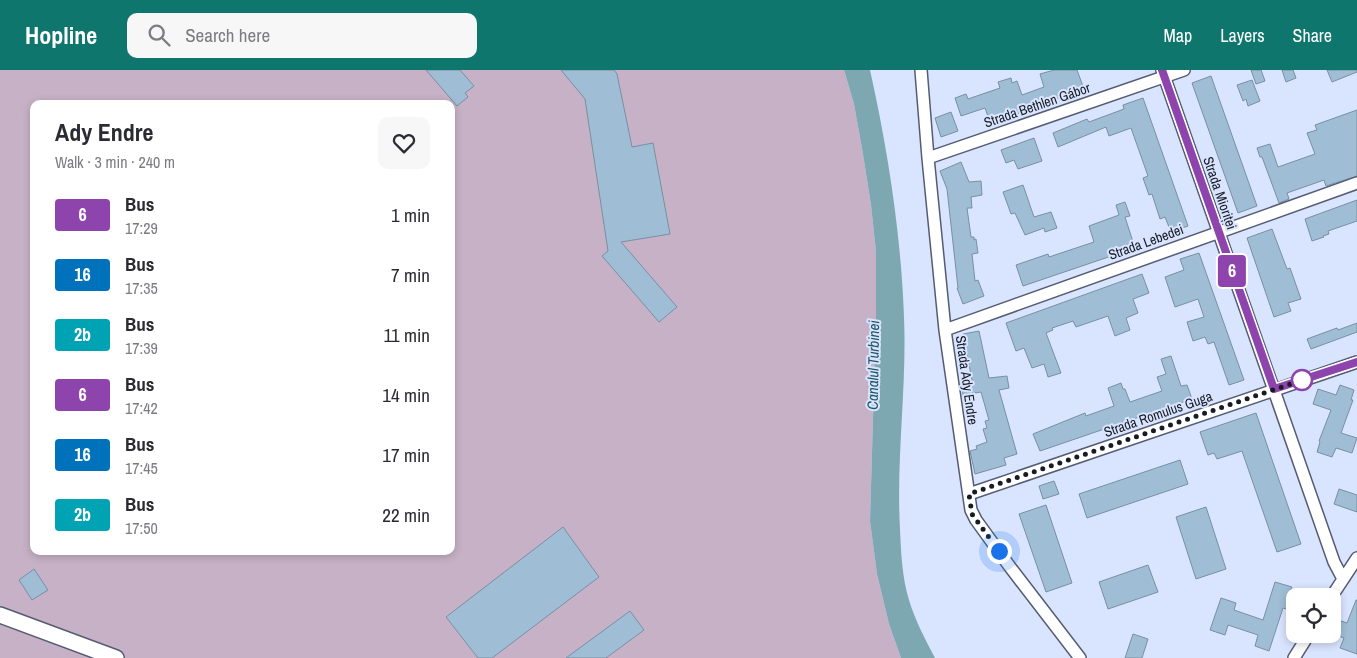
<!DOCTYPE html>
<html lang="en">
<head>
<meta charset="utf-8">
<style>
  :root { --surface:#fff; --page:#f7f7f7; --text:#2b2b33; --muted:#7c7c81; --accent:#0f766e }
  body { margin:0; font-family:"Archivo Narrow",sans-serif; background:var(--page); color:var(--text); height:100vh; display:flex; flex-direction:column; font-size:19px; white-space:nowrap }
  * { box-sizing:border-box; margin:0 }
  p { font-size:16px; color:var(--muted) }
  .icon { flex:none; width:28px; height:28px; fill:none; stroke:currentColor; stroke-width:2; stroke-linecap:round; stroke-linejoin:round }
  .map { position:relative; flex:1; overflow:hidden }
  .details { position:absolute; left:30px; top:30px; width:425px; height:455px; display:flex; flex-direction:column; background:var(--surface); border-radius:10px; box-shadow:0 2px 8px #0003 }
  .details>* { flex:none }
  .badge { padding:0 10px; border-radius:4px; font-size:18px; line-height:32px }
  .fabs { position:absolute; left:1286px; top:518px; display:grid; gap:10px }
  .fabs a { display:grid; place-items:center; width:55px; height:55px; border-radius:10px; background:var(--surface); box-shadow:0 2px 8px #0003; font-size:25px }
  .you { position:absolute; width:25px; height:25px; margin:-12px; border:4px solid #fff; border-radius:50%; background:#1a73e8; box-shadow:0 0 0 8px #1a73e833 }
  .map>.badge { position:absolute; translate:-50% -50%; box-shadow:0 0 0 2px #fff }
  .round { display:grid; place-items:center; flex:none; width:52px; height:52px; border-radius:10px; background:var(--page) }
  .headline { display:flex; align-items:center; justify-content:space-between; height:85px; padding:0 25px }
  h1 { font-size:24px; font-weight:700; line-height:38px }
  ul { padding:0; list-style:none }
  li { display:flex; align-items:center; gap:15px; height:60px; padding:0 25px }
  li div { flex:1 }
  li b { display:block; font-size:19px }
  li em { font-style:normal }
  li .badge { min-width:55px; font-weight:700; text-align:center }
  header { display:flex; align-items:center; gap:30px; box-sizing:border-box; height:70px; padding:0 25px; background:var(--accent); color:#fff }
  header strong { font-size:24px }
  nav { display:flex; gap:28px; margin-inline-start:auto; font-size:18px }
  .search { width:350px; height:45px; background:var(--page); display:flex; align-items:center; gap:12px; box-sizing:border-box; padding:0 18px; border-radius:10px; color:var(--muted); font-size:19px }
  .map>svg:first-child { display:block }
  .green { fill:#c7b1c6; fill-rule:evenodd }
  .water { fill:#7ea8b1 }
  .building { fill:#9fbed5; stroke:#7790a2 }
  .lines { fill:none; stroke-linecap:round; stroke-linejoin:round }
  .minor-casing { stroke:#545c73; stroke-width:14 }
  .tertiary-casing { stroke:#545c73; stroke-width:18 }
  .minor { stroke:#fff; stroke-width:11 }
  .tertiary { stroke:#fff; stroke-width:15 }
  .line-casing { stroke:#fff; stroke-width:11 }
  .line { stroke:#8e44ad; stroke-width:8 }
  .walk { stroke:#171b24; stroke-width:5; stroke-dasharray:0 9 }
  .stop-dot { fill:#fff; stroke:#8e44ad; stroke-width:2.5 }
  .labels { text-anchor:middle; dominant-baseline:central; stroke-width:4; stroke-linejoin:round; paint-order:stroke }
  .street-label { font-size:14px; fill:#171b24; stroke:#d9e4ff }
  .water-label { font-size:15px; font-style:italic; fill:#1c5762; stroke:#d9e4ff }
</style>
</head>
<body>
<header>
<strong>Hopline</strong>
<div class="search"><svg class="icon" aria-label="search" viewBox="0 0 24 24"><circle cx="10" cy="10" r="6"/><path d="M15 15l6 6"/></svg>Search here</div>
<nav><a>Map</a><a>Layers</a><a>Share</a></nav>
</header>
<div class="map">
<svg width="1357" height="588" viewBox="0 0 1357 588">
  <rect width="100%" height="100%" fill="#d9e4ff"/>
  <path class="green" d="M 0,0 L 844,0 L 854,34 L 863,84 L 871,135 L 876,182 L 876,245 L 870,451 L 877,504 L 889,554 L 901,588 L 0,588 ZM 34,34 L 451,34 L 451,481 L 34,481 Z"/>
  <path class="water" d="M 844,0 L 870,0 C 888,81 901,164 904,247 C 907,317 896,388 900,459 C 901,482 902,507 909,530 C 915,550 925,569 935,588 L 901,588 L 889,554 L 877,504 L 870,451 L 876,245 L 876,182 L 871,135 L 863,84 L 854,34 Z"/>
  <path class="building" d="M 426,0 L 460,0 L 474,16 L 465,23 L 468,27 L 457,36 Z
    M 561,0 L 614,0 L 617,4 L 632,77 L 653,73 L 670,164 L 621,172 L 677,237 L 659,252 L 602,186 L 608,181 L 585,29 Z
    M 1054,0 L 1077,0 L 1084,19 L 1048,32 L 1047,30 L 1026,37 L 1027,40 L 1019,43 L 1019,44 L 990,52 L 985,38 L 961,46 L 955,28 L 966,24 L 968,29 L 1000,18 L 998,12 L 1011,8 L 1012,13 L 1017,11 L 1022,25 L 1044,17 L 1040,4 Z
    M 1251,0 L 1261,0 L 1265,11 L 1256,14 Z
    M 1282,0 L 1293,0 L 1296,8 L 1286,12 Z
    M 1327,0 L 1357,0 L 1357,2 L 1332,12 Z
    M 1211,6 L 1257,136 L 1238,143 L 1192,13 Z
    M 1252,10 L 1260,31 L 1248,36 L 1246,29 L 1243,31 L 1237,15 Z
    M 1143,28 L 1188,156 L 1171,162 L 1165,147 L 1160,149 L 1152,124 L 1149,125 L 1143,108 L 1148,106 L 1131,58 L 1109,66 L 1106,57 L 1058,77 L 1053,63 L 1087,49 L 1089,52 L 1124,39 L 1123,35 Z
    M 1357,40 L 1357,106 L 1326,116 L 1324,110 L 1287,123 L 1289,129 L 1279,133 L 1262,87 L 1260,87 L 1257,78 L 1270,74 L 1278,97 L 1315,84 L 1307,63 L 1317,60 L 1315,55 Z
    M 951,42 L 958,61 L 941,67 L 935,48 Z
    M 1034,68 L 1042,91 L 1018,99 L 1014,90 L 1006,93 L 1001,80 Z
    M 961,92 L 969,112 L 981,111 L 982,125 L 971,127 L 972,138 L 967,138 L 971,167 L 974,167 L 974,170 L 976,169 L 978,183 L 972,184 L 975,211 L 978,210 L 984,226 L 963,234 L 957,218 L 958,218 L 947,119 L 940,101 Z
    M 1023,115 L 1034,147 L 1051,142 L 1057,158 L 1045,162 L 1044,158 L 1025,165 L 1015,143 L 1011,144 L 1003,122 Z
    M 1357,130 L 1357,151 L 1328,161 L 1329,164 L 1323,166 L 1324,167 L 1312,171 L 1305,149 Z
    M 1125,132 L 1130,146 L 1125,147 L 1135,178 L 1023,216 L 1016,195 L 1048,184 L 1049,187 L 1094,172 L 1089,156 L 1119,145 L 1116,135 Z
    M 1272,159 L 1287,199 L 1290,198 L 1301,229 L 1288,233 L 1291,241 L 1274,247 L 1247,168 Z
    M 1199,183 L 1244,310 L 1229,315 L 1214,272 L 1208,274 L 1205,267 L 1193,271 L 1187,252 L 1204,247 L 1198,229 L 1175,237 L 1165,207 L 1184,200 L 1180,189 Z
    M 1142,204 L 1149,223 L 1133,229 L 1138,243 L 1126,248 L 1130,260 L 1115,266 L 1108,246 L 1076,257 L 1073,251 L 1052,258 L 1053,260 L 1046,263 L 1061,303 L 1048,307 L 1044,294 L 1032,298 L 1024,278 L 1016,281 L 1006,253 Z
    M 1357,253 L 1357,262 L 1311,279 L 1307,269 L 1337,258 L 1338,260 Z
    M 979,261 L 989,308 L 1007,306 L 1009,318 L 999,320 L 1017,384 L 1004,388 L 1006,395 L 975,404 L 970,381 L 977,379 L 976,376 L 987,372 L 983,359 L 987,358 L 985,351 L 989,350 L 981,322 L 963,325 L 961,312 L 972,310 L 963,264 Z
    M 1171,286 L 1181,316 L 1187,315 L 1192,329 L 1040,381 L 1033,364 L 1085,343 L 1086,346 L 1114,336 L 1108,318 L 1121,313 L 1123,319 L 1125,319 L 1130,332 L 1162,321 L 1157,307 L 1166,304 L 1161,289 Z
    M 1340,315 L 1354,320 L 1351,330 L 1353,330 L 1341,363 L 1357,368 L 1352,383 L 1336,378 L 1332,387 L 1317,382 L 1320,372 L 1319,371 L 1331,340 L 1313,334 L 1318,319 L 1336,325 Z
    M 1256,343 L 1301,474 L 1277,482 L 1242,381 L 1217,389 L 1214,383 L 1208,385 L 1200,362 Z
    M 1180,390 L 1188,414 L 1087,448 L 1079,424 Z
    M 1054,411 L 1059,424 L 1043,429 L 1039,416 Z
    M 1339,419 L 1357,425 L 1357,442 L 1334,434 Z
    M 1046,435 L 1072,513 L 1046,522 L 1019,444 Z
    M 1206,437 L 1226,499 L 1196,509 L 1176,447 Z
    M 563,457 L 599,507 L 492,588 L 478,588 L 446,547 Z
    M 1148,495 L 1158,522 L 1108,539 L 1099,512 Z
    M 34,499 L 48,520 L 32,530 L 19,510 Z
    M 1275,512 L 1292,517 L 1289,523 L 1295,525 L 1295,542 L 1283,538 L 1269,581 L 1255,576 L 1258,565 L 1228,555 L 1225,565 L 1210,560 L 1221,528 L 1236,533 L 1234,540 L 1263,550 Z
    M 1356,530 L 1357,530 L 1357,584 L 1340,578 L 1344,568 L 1336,565 L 1341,551 L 1347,553 Z
    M 630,541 L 644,560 L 606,588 L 566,588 Z
    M 1133,564 L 1148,569 L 1142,588 L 1125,588 Z"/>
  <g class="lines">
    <defs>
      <path id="minor" d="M 921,0 L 928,88 L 945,260 L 971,440 L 976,450 L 1010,497 L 1080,588
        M 1162,0 L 1334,492 L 1343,509
        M 928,88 L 1184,0
        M 945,260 L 1357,113
        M 969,424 L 1357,292
        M 1332,526 L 1357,488
        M 1294,588 L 1309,564"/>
      <path id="tertiary" d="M 0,545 L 116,588"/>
    </defs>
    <use href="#minor" class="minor-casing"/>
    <use href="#tertiary" class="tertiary-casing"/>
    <use href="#minor" class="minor"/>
    <use href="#tertiary" class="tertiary"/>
  </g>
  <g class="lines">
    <defs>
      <path id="line" d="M 1162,0 L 1274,319 L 1357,292"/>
    </defs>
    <use href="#line" class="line-casing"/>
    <use href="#line" class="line"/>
    <path class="walk" d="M 999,481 L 972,444 L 969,424 L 1302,310"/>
  </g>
  <circle class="stop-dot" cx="1302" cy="310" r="10"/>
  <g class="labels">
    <g class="street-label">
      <text transform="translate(1037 35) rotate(-19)">Strada Bethlen Gábor</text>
      <text transform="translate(1220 123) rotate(71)">Strada Mioriței</text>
      <text transform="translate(1146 172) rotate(-20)">Strada Lebedei</text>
      <text transform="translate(967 310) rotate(82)">Strada Ady Endre</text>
      <text transform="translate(1158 344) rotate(-19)">Strada Romulus Guga</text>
    </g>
    <g class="water-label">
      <text transform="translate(873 295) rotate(-89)">Canalul Turbinei</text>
    </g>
  </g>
</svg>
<div class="fabs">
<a><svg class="icon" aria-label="locate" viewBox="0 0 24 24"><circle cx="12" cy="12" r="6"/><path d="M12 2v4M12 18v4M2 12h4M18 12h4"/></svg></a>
</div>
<div class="you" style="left:999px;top:481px"></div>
<b class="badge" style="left:1232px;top:201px;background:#8e44ad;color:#fff">6</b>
<section class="details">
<div class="headline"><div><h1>Ady Endre</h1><p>Walk · 3 min · 240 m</p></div><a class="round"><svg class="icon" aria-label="heart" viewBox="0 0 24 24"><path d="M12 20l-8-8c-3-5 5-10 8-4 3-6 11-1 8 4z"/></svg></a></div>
<ul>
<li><span class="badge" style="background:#8e44ad;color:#fff">6</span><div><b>Bus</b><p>17:29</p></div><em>1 min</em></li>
<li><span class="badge" style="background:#0072bc;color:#fff">16</span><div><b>Bus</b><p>17:35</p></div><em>7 min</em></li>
<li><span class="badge" style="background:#00a3b4;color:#fff">2b</span><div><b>Bus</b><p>17:39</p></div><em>11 min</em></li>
<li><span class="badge" style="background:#8e44ad;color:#fff">6</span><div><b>Bus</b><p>17:42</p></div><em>14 min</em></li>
<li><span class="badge" style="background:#0072bc;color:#fff">16</span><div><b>Bus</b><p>17:45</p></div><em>17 min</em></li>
<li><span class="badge" style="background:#00a3b4;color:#fff">2b</span><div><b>Bus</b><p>17:50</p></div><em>22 min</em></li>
</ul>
</section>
</div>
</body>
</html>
